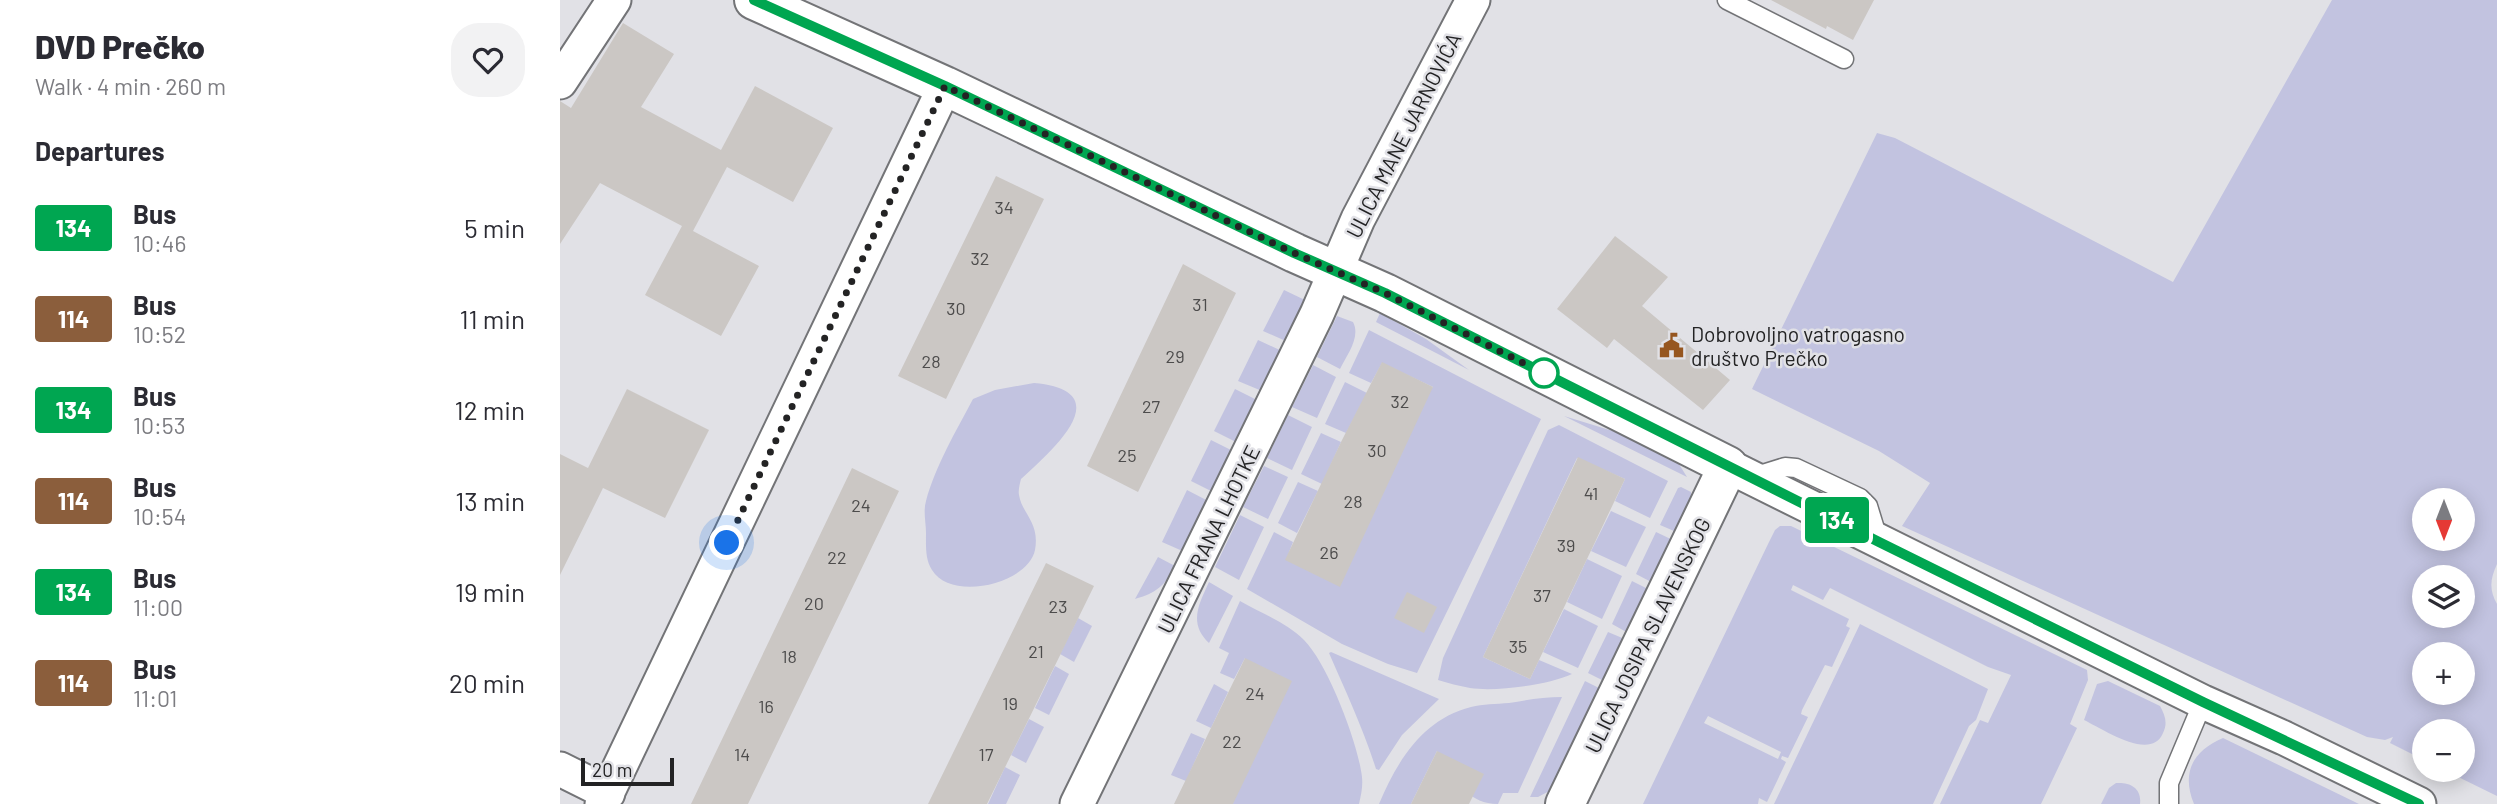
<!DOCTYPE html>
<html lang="en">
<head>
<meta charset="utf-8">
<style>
  :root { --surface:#fff; --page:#f2f2f3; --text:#2b2b33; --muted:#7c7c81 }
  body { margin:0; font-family:Barlow,sans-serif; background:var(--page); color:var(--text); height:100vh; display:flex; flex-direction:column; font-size:26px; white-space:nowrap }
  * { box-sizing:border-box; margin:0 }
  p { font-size:23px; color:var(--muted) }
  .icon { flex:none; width:38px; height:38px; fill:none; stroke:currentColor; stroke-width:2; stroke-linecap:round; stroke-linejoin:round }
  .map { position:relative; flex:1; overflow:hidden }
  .panel { display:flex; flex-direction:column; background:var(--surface); width:560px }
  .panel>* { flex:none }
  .badge { padding:0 14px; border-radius:5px; font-size:24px; line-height:46px }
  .needle { width:46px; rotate:180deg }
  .controls { position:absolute; left:1852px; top:488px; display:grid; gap:14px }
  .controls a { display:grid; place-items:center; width:63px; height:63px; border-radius:50%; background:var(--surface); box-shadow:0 4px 18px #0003; font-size:35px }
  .scale { position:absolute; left:21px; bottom:18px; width:93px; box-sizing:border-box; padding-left:7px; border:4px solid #232324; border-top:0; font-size:19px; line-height:24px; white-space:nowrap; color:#232324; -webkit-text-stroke:5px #e1e1e6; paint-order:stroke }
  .you { position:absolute; width:35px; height:35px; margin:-18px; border:5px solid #fff; border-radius:50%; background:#1a73e8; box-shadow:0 0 0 10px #1a73e833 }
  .map>.badge { position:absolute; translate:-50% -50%; box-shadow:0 0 0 4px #fff }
  h2 { padding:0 35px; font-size:26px; line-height:63px }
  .round { display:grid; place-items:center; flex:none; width:74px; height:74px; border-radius:28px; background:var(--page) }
  .headline { display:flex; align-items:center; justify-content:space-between; height:119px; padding:0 35px }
  h1 { font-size:33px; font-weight:800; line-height:52px }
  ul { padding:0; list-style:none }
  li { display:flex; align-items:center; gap:21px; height:91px; padding:0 35px }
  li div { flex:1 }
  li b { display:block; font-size:26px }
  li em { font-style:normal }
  li .badge { min-width:77px; font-weight:700; text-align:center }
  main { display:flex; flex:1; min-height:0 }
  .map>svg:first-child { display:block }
  .green { fill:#c2c3e0; fill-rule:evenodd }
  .building { fill:#cbc7c4 }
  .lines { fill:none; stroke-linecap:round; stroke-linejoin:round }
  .service-casing { stroke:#737477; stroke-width:21 }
  .minor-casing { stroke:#737477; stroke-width:37 }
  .tertiary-casing { stroke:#737477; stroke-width:42 }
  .service { stroke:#fff; stroke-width:18 }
  .minor { stroke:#fff; stroke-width:33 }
  .tertiary { stroke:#fff; stroke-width:38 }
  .line-casing { stroke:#fff; stroke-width:16 }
  .line { stroke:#00a651; stroke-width:10 }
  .walk { stroke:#232324; stroke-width:7; stroke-dasharray:0 12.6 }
  .stop-dot { fill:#fff; stroke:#00a651; stroke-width:3.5 }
  .labels { text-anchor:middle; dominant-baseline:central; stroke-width:5; stroke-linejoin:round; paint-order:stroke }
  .number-label { font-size:18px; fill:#4d4c4c }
  .street-label { font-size:21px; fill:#232324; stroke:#e1e1e6 }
  .poi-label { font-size:21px; fill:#232324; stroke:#e1e1e6; text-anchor:start }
</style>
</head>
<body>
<main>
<section class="panel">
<div class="headline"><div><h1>DVD Prečko</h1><p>Walk · 4 min · 260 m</p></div><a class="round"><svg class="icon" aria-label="heart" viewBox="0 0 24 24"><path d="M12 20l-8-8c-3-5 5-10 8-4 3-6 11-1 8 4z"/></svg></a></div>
<h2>Departures</h2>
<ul>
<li><span class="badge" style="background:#00a651;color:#fff">134</span><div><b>Bus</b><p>10:46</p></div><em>5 min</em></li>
<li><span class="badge" style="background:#8b5e3c;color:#fff">114</span><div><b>Bus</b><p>10:52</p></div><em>11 min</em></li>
<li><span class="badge" style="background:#00a651;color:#fff">134</span><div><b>Bus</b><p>10:53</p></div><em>12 min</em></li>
<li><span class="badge" style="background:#8b5e3c;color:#fff">114</span><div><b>Bus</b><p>10:54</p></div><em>13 min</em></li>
<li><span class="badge" style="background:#00a651;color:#fff">134</span><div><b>Bus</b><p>11:00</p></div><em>19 min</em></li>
<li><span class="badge" style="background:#8b5e3c;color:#fff">114</span><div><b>Bus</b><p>11:01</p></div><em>20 min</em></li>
</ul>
</section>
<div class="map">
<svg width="1937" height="804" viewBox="0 0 1937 804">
  <rect width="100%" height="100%" fill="#e1e1e6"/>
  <path class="green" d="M 1772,0 L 1937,0 L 1937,564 C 1930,579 1929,590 1937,604 L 1937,796 L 1884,770 L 1902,770 L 1902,732 L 1864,732 L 1864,760 L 1830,743 L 1833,737 L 1825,740 L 1807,737 L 1342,526 L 1370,483 L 1319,451 L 1192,389 L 1317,133 L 1335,138 L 1613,282 ZM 1902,500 L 1902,539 L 1864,539 L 1864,500 ZM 1864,578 L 1902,578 L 1902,616 L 1864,616 ZM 1864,654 L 1902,654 L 1902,693 L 1864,693 Z
    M 724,290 L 747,301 L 728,342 L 703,331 Z
    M 820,313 L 866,339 L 909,370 L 816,322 Z
    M 777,316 L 793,322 C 801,337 787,355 780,369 L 757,357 Z
    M 809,330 L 981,419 L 857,673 L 828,664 L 782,644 L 687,589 L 714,532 L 733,542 L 726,560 L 873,387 L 822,363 L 811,383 L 789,373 Z
    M 698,340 L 722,351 L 702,391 L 678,381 Z
    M 753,365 L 776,377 L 757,418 L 732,407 Z
    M 785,382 L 807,393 L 786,433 L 765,424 Z
    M 474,383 C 562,391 490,452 461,479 C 460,483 458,490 459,495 C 462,514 480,522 475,550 C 468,584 391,602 372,570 C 365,560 366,545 366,533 C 366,523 363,511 366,501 C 375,467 396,431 413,399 L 435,390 Z
    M 675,389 L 699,401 L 678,443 L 654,431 Z
    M 728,415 L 752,427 L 732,470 L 707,458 Z
    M 1004,416 L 1069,436 L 1117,461 L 1127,477 Z
    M 999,425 L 1108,481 L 1090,518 L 1055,501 L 1065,479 L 1017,458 L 923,657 L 970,679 L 979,660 L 1012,674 C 988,685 936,692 910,688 C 899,686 888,683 878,680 L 883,658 L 988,430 Z
    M 761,433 L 781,442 L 762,484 L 741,474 Z
    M 651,440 L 675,452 L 655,493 L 631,481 Z
    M 704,466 L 728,477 L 708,519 L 683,507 Z
    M 738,482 L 758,491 L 737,533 L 718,523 Z
    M 1121,487 L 1131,492 L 1131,501 L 1121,534 L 1100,525 L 1118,488 Z
    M 627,490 L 652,503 L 627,553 L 602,542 Z
    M 1051,511 L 1086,527 L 1066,567 L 1031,551 Z
    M 680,515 L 704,527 L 679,580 L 655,567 Z
    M 1220,526 L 1231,526 L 1527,670 L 1528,680 L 1510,724 L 1517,728 L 1481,804 L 1380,804 L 1420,720 L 1428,723 L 1451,675 L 1428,667 L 1270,588 L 1263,600 L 1233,585 L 1231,590 L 1289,619 L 1286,626 L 1290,628 L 1272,667 L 1265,665 L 1242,710 L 1241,714 L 1248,717 L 1228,758 L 1222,756 L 1221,759 L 1226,762 L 1207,802 L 1199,798 L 1198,804 L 1083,804 L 1209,542 L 1215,530 ZM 1148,716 L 1221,752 L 1218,759 L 1144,723 Z
    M 1096,532 L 1117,542 L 1095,584 L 1076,574 Z
    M 598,557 L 615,566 C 605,586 596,593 575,599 Z
    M 1027,559 L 1062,576 L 1042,619 L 1007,602 Z
    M 1072,581 L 1092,591 L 1070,634 L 1052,624 Z
    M 649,582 L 673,596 L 649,643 C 628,623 639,604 649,582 Z
    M 680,601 C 701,613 727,623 744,640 C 768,664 798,743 802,777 C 803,787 801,795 799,804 L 673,804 L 685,658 L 674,679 L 660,673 L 669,653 L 659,648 Z
    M 1004,609 L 1038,626 L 1018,668 L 983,652 Z
    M 518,618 L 532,626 L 514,662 L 500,654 Z
    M 1300,624 L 1428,689 L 1416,720 L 1409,726 L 1373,804 L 1214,804 Z
    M 1048,632 L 1067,640 L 1046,682 L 1028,673 Z
    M 771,652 L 879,699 L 842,735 L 819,770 L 816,769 C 803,728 786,692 769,653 Z
    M 495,666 L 509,674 L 489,715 L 475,708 Z
    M 1025,681 L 1043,690 L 995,788 L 978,797 L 970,797 Z
    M 1548,681 L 1600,706 C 1605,715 1608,723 1603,733 C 1591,762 1543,729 1524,720 L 1537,684 Z
    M 654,684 L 668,692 L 651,728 L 636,721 Z
    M 1002,697 L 958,793 L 943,793 L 938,804 C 905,804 895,776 877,751 L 851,804 L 819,804 C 837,761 863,719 911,707 C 923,704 936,704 949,703 C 966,700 984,697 1002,697 Z
    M 469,719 L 484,727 L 466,763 L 451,755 Z
    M 631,733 L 645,739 L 626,781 L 611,775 Z
    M 1663,738 L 1799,804 L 1634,804 C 1621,772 1633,751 1663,738 Z
    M 445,767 L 460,775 L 446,804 L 428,804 Z
    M 1556,783 C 1570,782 1582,788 1580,804 L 1541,804 L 1549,788 Z"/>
  <path class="building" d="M 1211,0 L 1314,0 L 1293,40 L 1267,26 L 1266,29 Z
    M 63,23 L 114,54 L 81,107 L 161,150 L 195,86 L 273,128 L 233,202 L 167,167 L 133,231 L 199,266 L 161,336 L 85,295 L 122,226 L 40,183 L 0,244 L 0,101 L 11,108 Z
    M 436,176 L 484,199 L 386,399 L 338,376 Z
    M 1055,236 L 1108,277 L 1082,306 L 1170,380 L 1143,410 L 1054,339 L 1047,348 L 997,309 Z
    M 623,264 L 676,293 L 578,492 L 527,466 Z
    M 822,362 L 873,387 L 780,587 L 725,560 L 781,442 Z
    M 67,389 L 149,430 L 105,518 L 43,488 L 0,575 L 0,454 L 28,468 Z
    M 1018,457 L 1065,479 L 970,679 L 923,657 Z
    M 292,468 L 339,491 L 188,804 L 131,804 Z
    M 486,563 L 534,586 L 427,804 L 368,804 Z
    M 847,592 L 877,607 L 864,633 L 834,618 Z
    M 685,658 L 732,681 L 673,804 L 614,804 Z
    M 877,751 L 924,774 L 909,804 L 851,804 Z"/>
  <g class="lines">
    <defs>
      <path id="service" d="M 1167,0 L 1284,59
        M 1193,477 L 1225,467 L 1236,468 L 1300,498 L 1308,506 L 1319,542
        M 1609,804 L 1609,783 L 1643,702"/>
      <path id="minor" d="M 0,82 L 54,0
        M 1168,466 L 1643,702 L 1724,738 L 1859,804
        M 0,769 L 48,793
        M 42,804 L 385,86
        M 517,804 L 757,314 L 798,219 L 913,0"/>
      <path id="tertiary" d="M 194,0 L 385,86 L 735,253 L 825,293 L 1168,466 L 1005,804"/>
    </defs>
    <use href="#service" class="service-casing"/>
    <use href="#minor" class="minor-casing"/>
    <use href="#tertiary" class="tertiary-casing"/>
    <use href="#service" class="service"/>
    <use href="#minor" class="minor"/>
    <use href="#tertiary" class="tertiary"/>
  </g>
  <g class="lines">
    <defs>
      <path id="line" d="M 194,0 L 385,86 L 734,253 L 825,293 L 1319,542 L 1643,702 L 1859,804"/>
    </defs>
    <use href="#line" class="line-casing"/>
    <use href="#line" class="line"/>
    <path class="walk" d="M 167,543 L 385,86 L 734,253 L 825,293 L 993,378 L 984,373"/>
  </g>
  <defs>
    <symbol id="civic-bare" viewBox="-9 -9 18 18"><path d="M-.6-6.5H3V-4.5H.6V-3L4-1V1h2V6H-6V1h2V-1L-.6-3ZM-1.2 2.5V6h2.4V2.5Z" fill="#96561f" stroke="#e1e1e6" stroke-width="2.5" paint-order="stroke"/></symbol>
  </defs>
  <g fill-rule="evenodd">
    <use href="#civic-bare" x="1094" y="328" width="35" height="35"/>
  </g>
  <circle class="stop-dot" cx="984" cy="373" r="14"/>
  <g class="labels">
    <g class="number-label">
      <text x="444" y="207">34</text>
      <text x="420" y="258">32</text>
      <text x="640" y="304">31</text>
      <text x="396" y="308">30</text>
      <text x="615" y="356">29</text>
      <text x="371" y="361">28</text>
      <text x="840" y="401">32</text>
      <text x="591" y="406">27</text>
      <text x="817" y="450">30</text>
      <text x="567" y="455">25</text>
      <text x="1031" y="493">41</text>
      <text x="793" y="501">28</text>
      <text x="301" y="505">24</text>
      <text x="1006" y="545">39</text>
      <text x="769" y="552">26</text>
      <text x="277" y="557">22</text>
      <text x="982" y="595">37</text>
      <text x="254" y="603">20</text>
      <text x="498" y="606">23</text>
      <text x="958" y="646">35</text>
      <text x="476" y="651">21</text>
      <text x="229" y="656">18</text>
      <text x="695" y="693">24</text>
      <text x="450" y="703">19</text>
      <text x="206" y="706">16</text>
      <text x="672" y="741">22</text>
      <text x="182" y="754">14</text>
      <text x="426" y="754">17</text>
    </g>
    <g class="street-label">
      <text transform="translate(843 135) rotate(-63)">ULICA MANE JARNOVIĆA</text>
      <text transform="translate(648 539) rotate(-64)">ULICA FRANA LHOTKE</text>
      <text transform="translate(1087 635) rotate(-64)">ULICA JOSIPA SLAVENSKOG</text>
    </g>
    <g class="poi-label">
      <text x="1131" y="333">Dobrovoljno vatrogasno<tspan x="1131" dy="24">društvo Prečko</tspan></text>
    </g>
  </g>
</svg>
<div class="controls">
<a><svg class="needle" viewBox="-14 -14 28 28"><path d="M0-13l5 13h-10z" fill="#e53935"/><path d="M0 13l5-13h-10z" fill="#7c7c81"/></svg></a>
<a><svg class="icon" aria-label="layers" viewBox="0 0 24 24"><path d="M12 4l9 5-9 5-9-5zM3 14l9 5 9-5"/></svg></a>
<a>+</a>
<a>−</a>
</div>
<div class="scale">20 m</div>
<div class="you" style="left:167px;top:543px"></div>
<b class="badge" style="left:1277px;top:520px;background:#00a651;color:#fff">134</b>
</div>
</main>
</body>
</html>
